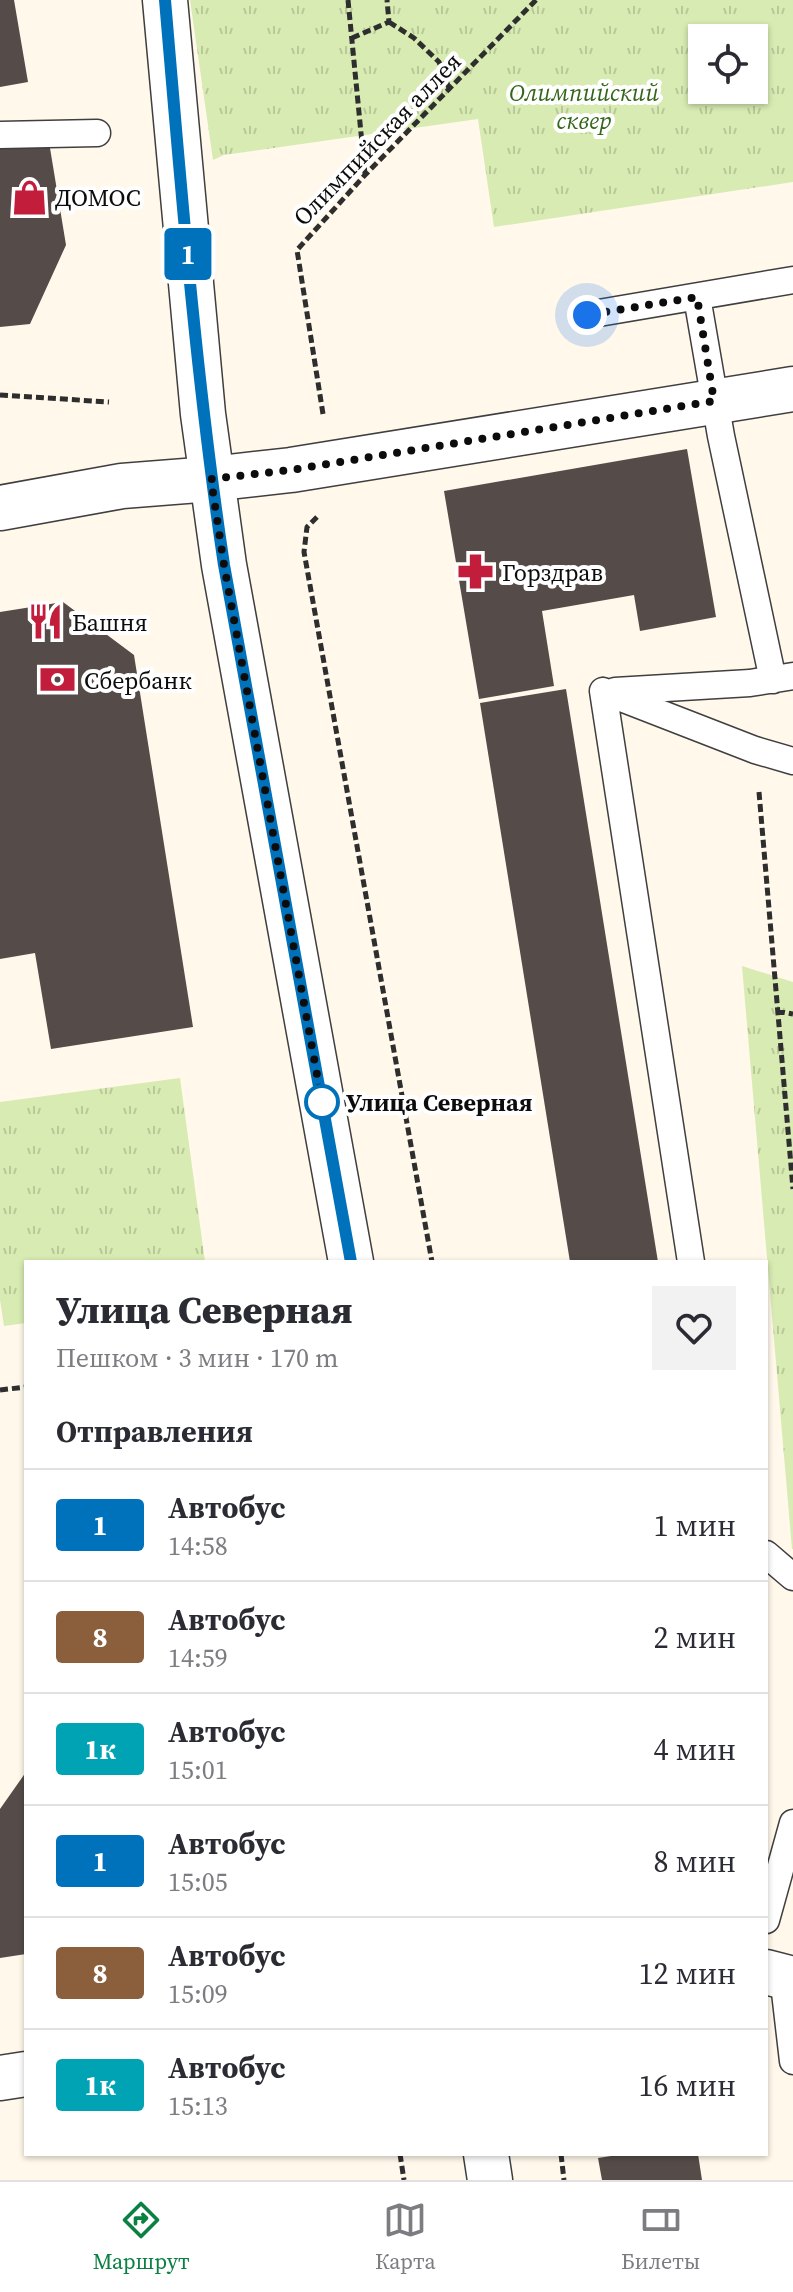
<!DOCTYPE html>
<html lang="ru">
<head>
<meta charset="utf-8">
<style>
  :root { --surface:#fff; --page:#f2f2f3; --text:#2b2b33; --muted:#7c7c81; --line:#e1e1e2; --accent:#0b8043 }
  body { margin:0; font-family:"Source Serif 4",serif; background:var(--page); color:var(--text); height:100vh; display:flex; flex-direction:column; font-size:30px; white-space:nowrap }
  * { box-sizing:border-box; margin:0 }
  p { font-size:26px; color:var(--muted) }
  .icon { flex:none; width:44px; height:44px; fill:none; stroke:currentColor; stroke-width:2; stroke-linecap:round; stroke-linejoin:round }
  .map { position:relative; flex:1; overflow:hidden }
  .panel { position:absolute; left:24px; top:1260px; width:744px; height:896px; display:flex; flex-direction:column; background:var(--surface); border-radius:0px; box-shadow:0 2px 6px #0004 }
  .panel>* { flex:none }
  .badge { padding:0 16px; border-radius:6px; font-size:28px; line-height:52px }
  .fabs { position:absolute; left:688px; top:24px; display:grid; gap:16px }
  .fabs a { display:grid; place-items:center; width:80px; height:80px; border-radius:0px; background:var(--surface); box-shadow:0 2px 6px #0004; font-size:40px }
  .you { position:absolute; width:40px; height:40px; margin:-20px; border:6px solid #fff; border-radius:50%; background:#1a73e8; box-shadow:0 0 0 12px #1a73e833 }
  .map>.badge { position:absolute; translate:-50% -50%; box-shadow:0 0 0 4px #fff }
  h2 { padding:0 32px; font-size:30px; line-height:72px }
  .round { display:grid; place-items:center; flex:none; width:84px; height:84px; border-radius:0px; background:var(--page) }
  .head { display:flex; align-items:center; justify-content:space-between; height:136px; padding:0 32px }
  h1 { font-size:38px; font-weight:800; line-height:60px }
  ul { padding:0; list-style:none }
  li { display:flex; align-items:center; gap:24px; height:112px; padding:0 32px; border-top:2px solid var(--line) }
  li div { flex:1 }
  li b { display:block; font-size:30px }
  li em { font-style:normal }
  li .badge { min-width:88px; font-weight:700; text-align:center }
  .tabs { display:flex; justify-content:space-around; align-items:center; height:112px; border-top:2px solid var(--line); background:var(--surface); font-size:22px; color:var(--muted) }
  .tabs a { display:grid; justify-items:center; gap:4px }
  .tabs .on { color:var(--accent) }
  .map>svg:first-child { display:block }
  .park { fill:url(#park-tufts); fill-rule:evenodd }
  .building { fill:#554b48 }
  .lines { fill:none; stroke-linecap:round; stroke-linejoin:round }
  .service-casing { stroke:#3f3f3f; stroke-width:29 }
  .minor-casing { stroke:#3f3f3f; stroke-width:47 }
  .tertiary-casing { stroke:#3f3f3f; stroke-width:47 }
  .path { stroke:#2e2e2e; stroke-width:5; stroke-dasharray:8 4; stroke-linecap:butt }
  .service { stroke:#fff; stroke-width:26 }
  .minor { stroke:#fff; stroke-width:44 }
  .tertiary { stroke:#fff; stroke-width:44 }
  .line-casing { stroke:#fff; stroke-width:18 }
  .line { stroke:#0072bc; stroke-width:12 }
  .walk { stroke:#0c0c0c; stroke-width:8; stroke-dasharray:0 14.4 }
  .stop-dot { fill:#fff; stroke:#0072bc; stroke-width:4 }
  .labels { text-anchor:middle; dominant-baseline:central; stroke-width:8; stroke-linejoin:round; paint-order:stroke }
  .park-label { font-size:24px; font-style:italic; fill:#346619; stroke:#fff }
  .street-label { font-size:24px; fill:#0c0c0c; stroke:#fff }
  .poi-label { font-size:24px; fill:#0c0c0c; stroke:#fff; text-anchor:start }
  .stop-label { font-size:24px; font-weight:bold; fill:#0c0c0c; stroke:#fff; text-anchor:start }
</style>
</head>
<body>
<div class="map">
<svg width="793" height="2180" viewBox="0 0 793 2180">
  <defs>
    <pattern id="park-tufts" width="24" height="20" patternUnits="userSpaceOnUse" patternTransform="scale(2)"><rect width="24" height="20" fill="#d8ebb3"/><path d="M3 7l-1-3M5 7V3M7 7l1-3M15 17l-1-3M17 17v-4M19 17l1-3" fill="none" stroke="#b8c899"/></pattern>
  </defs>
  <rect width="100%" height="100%" fill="#fff8eb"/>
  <path class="park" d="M 190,0 L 793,0 L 793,182 L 494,227 L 478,119 L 224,155 L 213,160 ZM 754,38 L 754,90 L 702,90 L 702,38 Z
    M 742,966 L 793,982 L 793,1549 L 792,1549 Z
    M 180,1078 L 205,1262 L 26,1262 L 26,1323 L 4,1326 L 0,1300 L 0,1102 Z"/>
  <path class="building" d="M 0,0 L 14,0 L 28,82 L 0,87 Z
    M 49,142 L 66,245 L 30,324 L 0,327 L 0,149 Z
    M 687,449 L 716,617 L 640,631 L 634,595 L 542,611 L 554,686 L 479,699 L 444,491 Z
    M 63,602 L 134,655 L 193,1027 L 51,1049 L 35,953 L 0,959 L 0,612 Z
    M 566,689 L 658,1262 L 570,1262 L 480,703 Z
    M 26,1772 L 26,1954 L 0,1958 L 0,1809 Z
    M 624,2154 L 698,2154 L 702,2180 L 602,2180 L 598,2158 Z"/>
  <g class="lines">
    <defs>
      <path id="service" d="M 0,135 L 97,133
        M 697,297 L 721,436 L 773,680
        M 587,315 L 793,280
        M 603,691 L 691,1262
        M 603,691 L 755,750 L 793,761
        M 615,691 L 750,683 L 793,676
        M 766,1554 L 793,1577
        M 766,1920 L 793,1823
        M 783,1975 L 793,2061"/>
      <path id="minor" d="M 0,508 L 122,486 L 211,479
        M 766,1972 L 793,1979
        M 0,2078 L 26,2074"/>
      <path id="tertiary" d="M 165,0 L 203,414 L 224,565 L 351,1262
        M 211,479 L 291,470 L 793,389
        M 486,2154 L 490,2180"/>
    </defs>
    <use href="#service" class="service-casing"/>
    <use href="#minor" class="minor-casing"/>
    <use href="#tertiary" class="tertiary-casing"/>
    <path class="path" d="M 348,0 L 365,174
      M 389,22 L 414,38 L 439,62 L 449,88
      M 352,38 L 389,22 L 387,0
      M 0,395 L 109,402
      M 323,414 L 297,250 L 365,175 L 536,0
      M 317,517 L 307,527 L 304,552 L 432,1262
      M 759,792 L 793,1189
      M 777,1011 L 793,1014
      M 0,1390 L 26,1387
      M 400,2154 L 404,2180
      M 561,2154 L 564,2180"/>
    <use href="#service" class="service"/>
    <use href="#minor" class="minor"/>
    <use href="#tertiary" class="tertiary"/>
  </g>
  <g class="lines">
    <defs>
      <path id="line" d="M 165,0 C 181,188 196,378 224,565 L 351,1262"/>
    </defs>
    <use href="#line" class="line-casing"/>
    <use href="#line" class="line"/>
    <path class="walk" d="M 322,1102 L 224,565 L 211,479 L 291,470 L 714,401 L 697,297 L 587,315"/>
  </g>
  <defs>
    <symbol id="shop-bare" viewBox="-9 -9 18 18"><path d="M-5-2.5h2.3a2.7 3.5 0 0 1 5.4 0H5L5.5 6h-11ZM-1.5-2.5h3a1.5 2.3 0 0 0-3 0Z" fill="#c31d3c" stroke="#fff" stroke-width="2.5" paint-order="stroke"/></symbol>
    <symbol id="pharmacy-bare" viewBox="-9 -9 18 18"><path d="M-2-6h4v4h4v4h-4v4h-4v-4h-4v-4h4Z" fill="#c31d3c" stroke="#fff" stroke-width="2.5" paint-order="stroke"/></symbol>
    <symbol id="restaurant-bare" viewBox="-9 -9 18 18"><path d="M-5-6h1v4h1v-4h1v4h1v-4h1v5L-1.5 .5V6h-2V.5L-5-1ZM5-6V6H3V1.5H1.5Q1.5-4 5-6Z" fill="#c31d3c" stroke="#fff" stroke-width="2.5" paint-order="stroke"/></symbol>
    <symbol id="bank-bare" viewBox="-9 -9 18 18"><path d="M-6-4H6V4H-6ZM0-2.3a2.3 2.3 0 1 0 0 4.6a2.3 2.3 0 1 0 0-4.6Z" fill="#c31d3c" stroke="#fff" stroke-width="2.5" paint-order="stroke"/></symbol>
  </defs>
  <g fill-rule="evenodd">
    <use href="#shop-bare" x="4" y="172" width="51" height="51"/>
    <use href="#pharmacy-bare" x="450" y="546" width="51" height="51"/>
    <use href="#restaurant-bare" x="20" y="596" width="51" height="51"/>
    <use href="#bank-bare" x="32" y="654" width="51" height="51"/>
  </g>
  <circle class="stop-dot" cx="322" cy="1102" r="16"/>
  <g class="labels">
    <g class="park-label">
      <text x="584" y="92">Олимпийский<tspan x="584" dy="28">сквер</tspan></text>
    </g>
    <g class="street-label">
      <text transform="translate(377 139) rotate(-46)">Олимпийская аллея</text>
    </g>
    <g class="poi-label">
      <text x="55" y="197">ДОМОС</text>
      <text x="502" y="572">Горздрав</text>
      <text x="72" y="622">Башня</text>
      <text x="84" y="680">Сбербанк</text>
    </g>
    <g class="stop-label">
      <text x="346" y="1102">Улица Северная</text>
    </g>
  </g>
</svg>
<div class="fabs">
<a><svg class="icon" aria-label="locate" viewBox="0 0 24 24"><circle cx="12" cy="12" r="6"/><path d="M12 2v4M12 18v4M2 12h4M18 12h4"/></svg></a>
</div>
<div class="you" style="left:587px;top:315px"></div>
<b class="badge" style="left:188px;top:254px;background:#0072bc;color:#fff">1</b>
<section class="panel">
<div class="head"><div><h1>Улица Северная</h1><p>Пешком · 3 мин · 170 m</p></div><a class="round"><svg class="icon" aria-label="heart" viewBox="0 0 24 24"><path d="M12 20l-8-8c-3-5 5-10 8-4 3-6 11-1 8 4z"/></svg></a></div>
<h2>Отправления</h2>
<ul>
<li><span class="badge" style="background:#0072bc;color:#fff">1</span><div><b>Автобус</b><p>14:58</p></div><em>1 мин</em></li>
<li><span class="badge" style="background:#8b5e3c;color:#fff">8</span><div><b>Автобус</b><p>14:59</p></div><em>2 мин</em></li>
<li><span class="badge" style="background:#00a3b4;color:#fff">1к</span><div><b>Автобус</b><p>15:01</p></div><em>4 мин</em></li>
<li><span class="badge" style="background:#0072bc;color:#fff">1</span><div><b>Автобус</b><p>15:05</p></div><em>8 мин</em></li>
<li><span class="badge" style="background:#8b5e3c;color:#fff">8</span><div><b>Автобус</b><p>15:09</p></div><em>12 мин</em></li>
<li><span class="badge" style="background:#00a3b4;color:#fff">1к</span><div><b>Автобус</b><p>15:13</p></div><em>16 мин</em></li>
</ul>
</section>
</div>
<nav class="tabs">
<a class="on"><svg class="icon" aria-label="directions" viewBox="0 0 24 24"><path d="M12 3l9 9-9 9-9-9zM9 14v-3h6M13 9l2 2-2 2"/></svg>Маршрут</a>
<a><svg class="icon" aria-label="map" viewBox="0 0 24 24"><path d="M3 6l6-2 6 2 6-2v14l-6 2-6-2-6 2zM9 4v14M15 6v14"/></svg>Карта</a>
<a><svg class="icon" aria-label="tickets" viewBox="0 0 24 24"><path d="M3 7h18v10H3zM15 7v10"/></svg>Билеты</a>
</nav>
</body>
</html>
